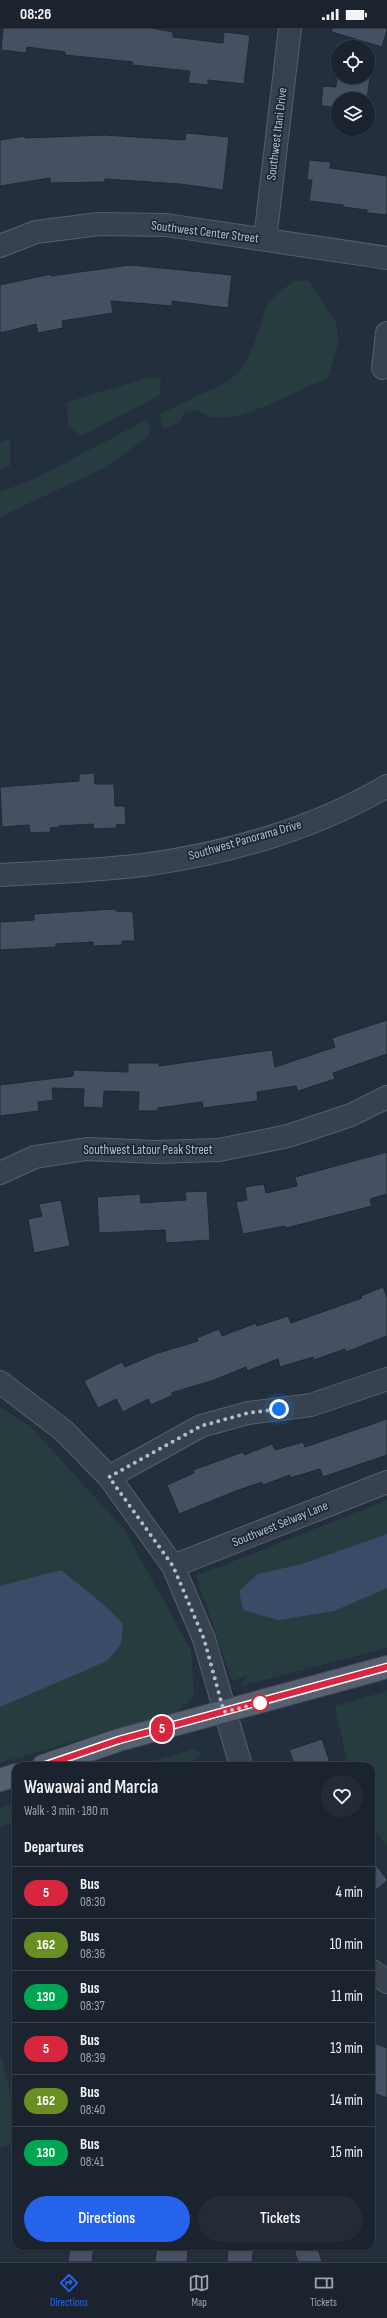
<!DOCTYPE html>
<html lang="en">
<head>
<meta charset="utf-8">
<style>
  :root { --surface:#1b232e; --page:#242b36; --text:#f1f3f6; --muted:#a0a4aa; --line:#39404a; --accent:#2563eb }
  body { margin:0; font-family:"Sofia Sans Condensed",sans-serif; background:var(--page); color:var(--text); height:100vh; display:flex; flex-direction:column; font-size:15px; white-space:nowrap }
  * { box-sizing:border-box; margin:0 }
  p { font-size:13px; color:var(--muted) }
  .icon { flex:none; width:22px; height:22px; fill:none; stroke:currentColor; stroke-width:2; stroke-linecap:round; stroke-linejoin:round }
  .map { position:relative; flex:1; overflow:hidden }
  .panel { position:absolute; left:12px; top:1734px; width:363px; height:488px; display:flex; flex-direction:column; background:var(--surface); border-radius:12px; box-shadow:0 1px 3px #0004,0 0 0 1px var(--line) }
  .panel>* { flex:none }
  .badge { padding:0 8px; border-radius:13px; font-size:14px; line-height:26px }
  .buttons { position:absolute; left:331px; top:12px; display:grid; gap:8px }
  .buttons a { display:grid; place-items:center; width:44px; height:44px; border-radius:50%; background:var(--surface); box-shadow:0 1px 3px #0004,0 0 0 1px var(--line); font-size:20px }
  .you { position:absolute; width:20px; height:20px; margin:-10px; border:3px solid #fff; border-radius:50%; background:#1a73e8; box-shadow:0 0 0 6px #1a73e833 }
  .map>.badge { position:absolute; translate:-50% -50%; box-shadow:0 0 0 2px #fff }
  h2 { padding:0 12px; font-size:15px; line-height:36px }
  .round { display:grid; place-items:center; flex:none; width:42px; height:42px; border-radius:21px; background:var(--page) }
  .summary { display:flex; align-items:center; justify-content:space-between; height:68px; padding:0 12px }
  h1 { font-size:19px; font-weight:600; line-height:30px }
  .cta { display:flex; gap:8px; margin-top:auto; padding:8px 12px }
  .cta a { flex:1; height:46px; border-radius:24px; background:var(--accent); color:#fff; font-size:16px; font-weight:600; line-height:46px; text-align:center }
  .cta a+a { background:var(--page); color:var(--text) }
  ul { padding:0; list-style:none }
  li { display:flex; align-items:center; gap:12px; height:52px; padding:0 12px; border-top:1px solid var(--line) }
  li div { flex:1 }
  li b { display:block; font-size:15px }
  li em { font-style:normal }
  li .badge { min-width:44px; font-weight:700; text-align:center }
  .status { display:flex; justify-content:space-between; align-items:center; height:28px; padding:0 20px; background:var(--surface); direction:ltr }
  .status svg { height:11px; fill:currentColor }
  .dock { display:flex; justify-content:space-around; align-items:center; height:56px; border-top:1px solid var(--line); background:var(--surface); font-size:11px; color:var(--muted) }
  .dock a { display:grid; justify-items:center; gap:2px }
  .dock .current { color:var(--accent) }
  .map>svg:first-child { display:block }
  .green { fill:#263c3f }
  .water { fill:#394c67 }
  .building { fill:#455162; stroke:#1f2835 }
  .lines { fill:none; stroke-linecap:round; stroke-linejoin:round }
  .minor-casing { stroke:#565f6c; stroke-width:24 }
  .major-casing { stroke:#414a57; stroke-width:24 }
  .minor { stroke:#38414e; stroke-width:22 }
  .major { stroke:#56606e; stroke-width:22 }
  .line-casing { stroke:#fff; stroke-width:9 }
  .line { stroke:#d7263d; stroke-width:6 }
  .walk { stroke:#b4bcc9; stroke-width:4; stroke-dasharray:0 7.2 }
  .stop-dot { fill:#fff; stroke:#d7263d; stroke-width:2 }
  .labels { text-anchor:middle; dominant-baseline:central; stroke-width:3.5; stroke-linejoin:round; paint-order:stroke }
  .street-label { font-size:13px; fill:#b4bcc9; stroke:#1d2633 }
</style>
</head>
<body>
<div class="status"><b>08:26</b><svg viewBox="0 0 49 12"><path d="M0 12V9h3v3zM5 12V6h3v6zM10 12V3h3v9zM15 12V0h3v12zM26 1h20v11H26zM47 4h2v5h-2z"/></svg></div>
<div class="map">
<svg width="387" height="2234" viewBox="0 0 387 2234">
  <rect width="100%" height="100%" fill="#242f3e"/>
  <path class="green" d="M 294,253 L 309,253 L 336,295 L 339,312 L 328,350 C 294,363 247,394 211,389 C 206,388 201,384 197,382 L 183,386 L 180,395 L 163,400 L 160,386 L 227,354 L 241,342 L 253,319 L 267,276 L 279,264 Z
    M 147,350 L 161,351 L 160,367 L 81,408 L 68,397 L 67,374 Z
    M 148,391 L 150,407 L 104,440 L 0,489 L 0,464 L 30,453 Z
    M 10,411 L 10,438 L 0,441 L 0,414 Z
    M 0,1379 L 30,1398 L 124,1501 L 191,1622 L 194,1668 L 177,1684 L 0,1735 Z
    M 387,1472 L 387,1620 L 240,1658 L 248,1647 L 232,1653 L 196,1548 Z
    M 387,1663 L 387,1817 L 377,1806 L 371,1794 L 371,1738 L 348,1738 L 335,1678 Z
    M 194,1721 L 201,1725 C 187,1743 159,1738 138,1738 Z
    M 16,1775 L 16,1793 L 0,1799 L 0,1780 Z
    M 2,2030 L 16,2092 L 16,2115 L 0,2120 L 0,2031 Z"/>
  <path class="water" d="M 387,1506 L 387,1560 L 334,1583 L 278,1592 L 243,1582 L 239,1563 L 258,1546 L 302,1536 Z
    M 61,1542 C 82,1560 105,1575 123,1596 L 121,1616 L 107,1633 L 0,1679 L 0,1558 Z"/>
  <path class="building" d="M 3,0 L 152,0 L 173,4 L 173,9 L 223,15 L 224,4 L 250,7 L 244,56 L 208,52 L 208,57 L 188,55 L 190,43 L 132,37 L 133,34 L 65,27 L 65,24 L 27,19 L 26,25 L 1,22 Z
    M 332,0 L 387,0 L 387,2 L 382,19 L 332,4 Z
    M 337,49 L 370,49 L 367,71 L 338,71 L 338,79 L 321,78 L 323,58 L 336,59 Z
    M 186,105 L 229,109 L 223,162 L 180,156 L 105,151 L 105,154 L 50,155 L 50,150 L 0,158 L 0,112 L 25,108 L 25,110 L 104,107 L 185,112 Z
    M 309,132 L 331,134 L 330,140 L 387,148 L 387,187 L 367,185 L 367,182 L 343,179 L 343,177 L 309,173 L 312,152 L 307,152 Z
    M 130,237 L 232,247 L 228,280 L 172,273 L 172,278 L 111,273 L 113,285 L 62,293 L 63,300 L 38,305 L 36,296 L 0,305 L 0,257 L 51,246 L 51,248 Z
    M 94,745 L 95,756 L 114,756 L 115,778 L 125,778 L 126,796 L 116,797 L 117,800 L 94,801 L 93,796 L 58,798 L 59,799 L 50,800 L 51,804 L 30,805 L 29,797 L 2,799 L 0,759 L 79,753 L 79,746 Z
    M 116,881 L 116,883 L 133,884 L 135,913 L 122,913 L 122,917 L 93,918 L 93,914 L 56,916 L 56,919 L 0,922 L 0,894 L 34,892 L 34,886 Z
    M 387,992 L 387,1026 L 333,1045 L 335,1051 L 298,1063 L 296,1058 L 257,1064 L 258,1073 L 203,1080 L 202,1074 L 158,1080 L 158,1083 L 138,1083 L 139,1064 L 104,1063 L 103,1080 L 83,1079 L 84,1061 L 52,1060 L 53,1072 L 38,1074 L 39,1083 L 0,1088 L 0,1057 L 73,1048 L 73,1042 L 128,1044 L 128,1035 L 159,1035 L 159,1038 L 272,1022 L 275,1039 L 335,1019 L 332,1010 Z
    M 387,1124 L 387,1166 L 370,1171 L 372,1178 L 286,1200 L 285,1198 L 243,1206 L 236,1174 L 247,1172 L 245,1159 L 264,1156 L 266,1165 L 297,1158 L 295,1149 Z
    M 207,1163 L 210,1212 L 166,1215 L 165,1202 L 99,1205 L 97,1169 L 140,1166 L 141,1175 L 186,1172 L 185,1164 Z
    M 61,1172 L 70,1218 L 34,1225 L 28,1191 L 42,1188 L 39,1176 Z
    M 383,1259 L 387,1269 L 387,1308 L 346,1324 L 345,1321 L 314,1332 L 313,1329 L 280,1339 L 278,1331 L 247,1343 L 246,1339 L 214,1352 L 171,1365 L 173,1367 L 151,1377 L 148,1371 L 123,1384 L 116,1371 L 98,1380 L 84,1353 L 122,1334 L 125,1339 L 155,1326 L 198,1313 L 197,1310 L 219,1301 L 222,1308 L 256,1295 L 257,1298 L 288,1288 L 291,1295 L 362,1270 L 361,1268 Z
    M 387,1391 L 387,1427 L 323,1449 L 320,1441 L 290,1450 L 290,1447 L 263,1457 L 262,1454 L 233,1464 L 179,1486 L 167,1457 L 194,1445 L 193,1442 L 243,1424 L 244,1427 L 272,1416 L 275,1422 L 303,1414 L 305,1419 Z
    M 322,1711 L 331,1738 L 295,1738 L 289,1722 Z
    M 371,1831 L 387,1851 L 387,1853 L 371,1866 Z
    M 371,2014 L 387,2020 L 387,2070 L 371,2064 Z
    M 70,2218 L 94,2218 L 92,2234 L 68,2234 Z
    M 157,2218 L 188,2220 L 187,2234 L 155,2234 Z
    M 228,2218 L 254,2218 L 252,2234 L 227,2234 Z
    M 293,2218 L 317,2218 L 322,2234 L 298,2234 Z"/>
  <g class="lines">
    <defs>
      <path id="minor" d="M 265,211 L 290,0
        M 0,218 L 36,204 L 99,196 L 166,197 L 387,230
        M 383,340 L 387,305
        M 0,847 C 47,844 96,843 143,837 C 226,826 314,801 387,758
        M 0,1145 L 35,1129 L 87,1121 L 156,1124 L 219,1122 L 288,1108 L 351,1087 L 387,1069
        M 0,1354 L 64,1403 L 109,1449 L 173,1538 L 204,1611 L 241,1738
        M 109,1449 L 201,1398 L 248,1385 L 311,1377 L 387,1351
        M 173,1538 L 387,1454
        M 371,1942 L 387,1954"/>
      <path id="major" d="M 43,1738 L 119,1712 L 387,1639
        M 0,1752 L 16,1747"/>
    </defs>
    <use href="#minor" class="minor-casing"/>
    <use href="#major" class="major-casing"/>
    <use href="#minor" class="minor"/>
    <use href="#major" class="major"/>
  </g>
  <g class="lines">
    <defs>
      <path id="line" d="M 43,1738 L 119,1712 L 387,1639"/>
    </defs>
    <use href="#line" class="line-casing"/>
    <use href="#line" class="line"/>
    <path class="walk" d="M 260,1675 L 224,1684 L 204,1611 L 173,1538 L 109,1449 L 201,1398 L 248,1385 L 279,1381"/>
  </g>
  <circle class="stop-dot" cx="260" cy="1675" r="8"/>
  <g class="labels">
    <g class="street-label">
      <text transform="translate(277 106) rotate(-83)">Southwest Itani Drive</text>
      <text transform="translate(205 204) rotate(7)">Southwest Center Street</text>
      <text transform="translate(245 812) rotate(-16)">Southwest Panorama Drive</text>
      <text x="148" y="1122">Southwest Latour Peak Street</text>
      <text transform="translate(280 1496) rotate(-22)">Southwest Selway Lane</text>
    </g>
  </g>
</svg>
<div class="buttons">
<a><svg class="icon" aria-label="locate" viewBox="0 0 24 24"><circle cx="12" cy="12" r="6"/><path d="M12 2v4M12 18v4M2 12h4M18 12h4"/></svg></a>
<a><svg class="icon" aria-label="layers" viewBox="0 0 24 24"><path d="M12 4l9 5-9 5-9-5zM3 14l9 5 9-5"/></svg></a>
</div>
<div class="you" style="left:279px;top:1381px"></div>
<b class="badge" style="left:162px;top:1701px;background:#d7263d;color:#fff">5</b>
<section class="panel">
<div class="summary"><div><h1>Wawawai and Marcia</h1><p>Walk · 3 min · 180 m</p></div><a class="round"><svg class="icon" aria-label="heart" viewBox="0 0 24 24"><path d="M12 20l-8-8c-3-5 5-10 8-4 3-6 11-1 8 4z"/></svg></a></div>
<h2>Departures</h2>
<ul>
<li><span class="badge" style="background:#d7263d;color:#fff">5</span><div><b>Bus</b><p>08:30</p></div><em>4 min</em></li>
<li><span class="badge" style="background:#6b8e23;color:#fff">162</span><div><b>Bus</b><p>08:36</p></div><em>10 min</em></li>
<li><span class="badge" style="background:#00a651;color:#fff">130</span><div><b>Bus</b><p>08:37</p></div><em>11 min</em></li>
<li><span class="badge" style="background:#d7263d;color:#fff">5</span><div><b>Bus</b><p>08:39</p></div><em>13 min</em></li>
<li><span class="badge" style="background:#6b8e23;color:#fff">162</span><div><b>Bus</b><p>08:40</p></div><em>14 min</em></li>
<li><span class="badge" style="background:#00a651;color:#fff">130</span><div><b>Bus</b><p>08:41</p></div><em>15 min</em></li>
</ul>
<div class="cta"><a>Directions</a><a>Tickets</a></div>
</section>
</div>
<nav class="dock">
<a class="current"><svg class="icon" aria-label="directions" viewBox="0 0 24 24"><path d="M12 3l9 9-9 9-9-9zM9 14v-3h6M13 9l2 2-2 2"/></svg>Directions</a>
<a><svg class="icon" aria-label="map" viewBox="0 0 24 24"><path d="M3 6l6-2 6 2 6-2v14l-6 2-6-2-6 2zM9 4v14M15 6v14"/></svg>Map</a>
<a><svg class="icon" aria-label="tickets" viewBox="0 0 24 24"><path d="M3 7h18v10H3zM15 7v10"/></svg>Tickets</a>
</nav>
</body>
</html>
